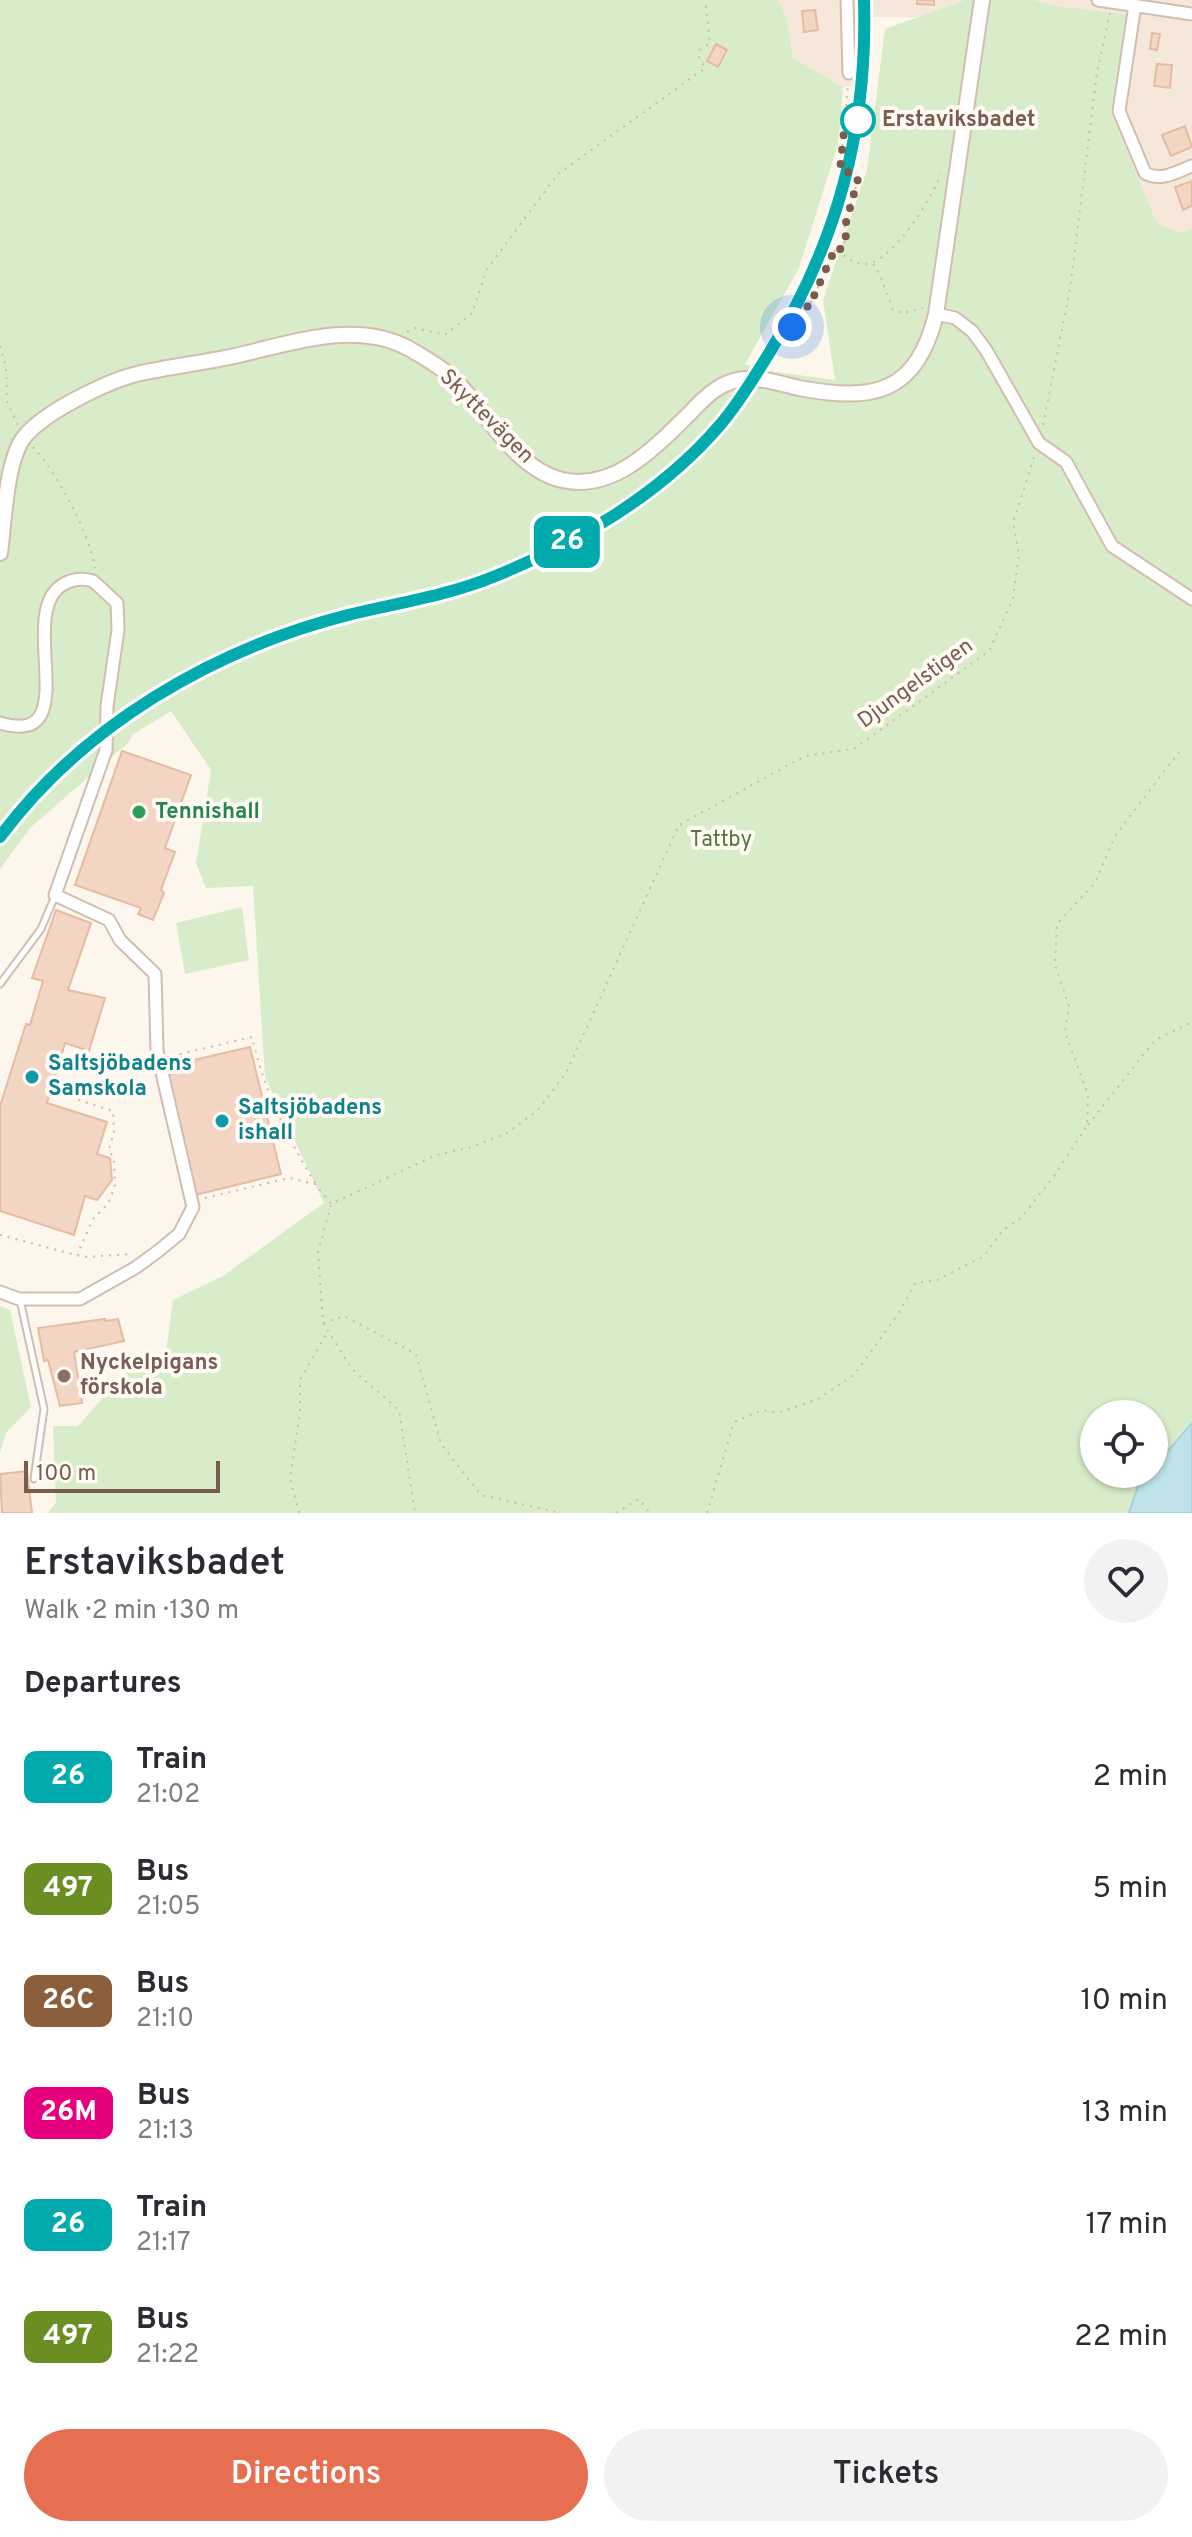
<!DOCTYPE html>
<html lang="en">
<head>
<meta charset="utf-8">
<style>
  :root { --surface:#fff; --page:#f2f2f3; --text:#2b2b33; --muted:#7c7c81; --accent:#e76f51 }
  body { margin:0; font-family:Overpass,sans-serif; background:var(--page); color:var(--text); height:100vh; display:flex; flex-direction:column; font-size:30px; white-space:nowrap }
  * { box-sizing:border-box; margin:0 }
  p { font-size:26px; color:var(--muted) }
  .icon { flex:none; width:44px; height:44px; fill:none; stroke:currentColor; stroke-width:2; stroke-linecap:round; stroke-linejoin:round }
  .map { position:relative; height:1513px; overflow:hidden }
  .panel { display:flex; flex-direction:column; background:var(--surface); flex:1 }
  .panel>* { flex:none }
  .badge { padding:0 16px; border-radius:12px; font-size:28px; line-height:52px }
  .fabs { position:absolute; left:1080px; top:1400px; display:grid; gap:16px }
  .fabs a { display:grid; place-items:center; width:88px; height:88px; border-radius:50%; background:var(--surface); box-shadow:0 2px 6px #0004; font-size:40px }
  .scale { position:absolute; left:24px; bottom:20px; width:196px; box-sizing:border-box; padding-left:8px; border:4px solid #7a5c4d; border-top:0; font-size:22px; line-height:28px; white-space:nowrap; color:#7a5c4d; -webkit-text-stroke:6px #fffaf3; paint-order:stroke }
  .you { position:absolute; width:40px; height:40px; margin:-20px; border:6px solid #fff; border-radius:50%; background:#1a73e8; box-shadow:0 0 0 12px #1a73e833 }
  .map>.badge { position:absolute; translate:-50% -50%; box-shadow:0 0 0 4px #fff }
  h2 { padding:0 24px; font-size:30px; line-height:72px }
  .round { display:grid; place-items:center; flex:none; width:84px; height:84px; border-radius:42px; background:var(--page) }
  .head { display:flex; align-items:center; justify-content:space-between; height:136px; padding:0 24px }
  h1 { font-size:38px; font-weight:600; line-height:60px }
  .cta { display:flex; gap:16px; margin-top:auto; padding:16px 24px }
  .cta a { flex:1; height:92px; border-radius:48px; background:var(--accent); color:#fff; font-size:32px; font-weight:600; line-height:92px; text-align:center }
  .cta a+a { background:var(--page); color:var(--text) }
  ul { padding:0; list-style:none }
  li { display:flex; align-items:center; gap:24px; height:112px; padding:0 24px }
  li div { flex:1 }
  li b { display:block; font-size:30px }
  li em { font-style:normal }
  li .badge { min-width:88px; font-weight:700; text-align:center }
  .map>svg:first-child { display:block }
  .residential { fill:#f5e8da }
  .green { fill:#d8ecc9; fill-rule:evenodd }
  .water { fill:#bfe3e8; stroke:#a5d3da; stroke-width:2 }
  .building { fill:#f3d5c3; stroke:#e6bba3; stroke-width:2 }
  .lines { fill:none; stroke-linecap:round; stroke-linejoin:round }
  .service-casing { stroke:#d1beb0; stroke-width:9 }
  .minor-casing { stroke:#d1beb0; stroke-width:15 }
  .tertiary-casing { stroke:#d1beb0; stroke-width:18 }
  .path { stroke:#d9b8a5; stroke-width:2; stroke-dasharray:2 6; stroke-linecap:butt }
  .service { stroke:#fff; stroke-width:5 }
  .minor { stroke:#fff; stroke-width:11 }
  .tertiary { stroke:#fff; stroke-width:14 }
  .rail-casing { stroke:#b9a8c9; stroke-width:7 }
  .rail { stroke:#fffaf3; stroke-width:4; stroke-dasharray:12; stroke-linecap:butt }
  .minor-bridge-casing { stroke:#d1beb0; stroke-width:15; stroke-linecap:butt }
  .minor-bridge { stroke:#fff; stroke-width:11 }
  .line-casing { stroke:#fff; stroke-width:18 }
  .line { stroke:#00aaad; stroke-width:12 }
  .walk { stroke:#7a5c4d; stroke-width:8; stroke-dasharray:0 14.4 }
  .stop-dot { fill:#fff; stroke:#00aaad; stroke-width:4 }
  .leisure-dot { fill:#2e9e5b; stroke:#fffaf3; stroke-width:3 }
  .culture-dot { fill:#0f9aa8; stroke:#fffaf3; stroke-width:3 }
  .education-dot { fill:#8d6e63; stroke:#fffaf3; stroke-width:3 }
  .labels { text-anchor:middle; dominant-baseline:central; stroke-width:8; stroke-linejoin:round; paint-order:stroke }
  .stop-label { font-size:22px; font-weight:bold; fill:#7a5c4d; stroke:#fffaf3; text-anchor:start }
  .street-label { font-size:22px; fill:#7a5c4d; stroke:#fffaf3 }
  .leisure-label { font-size:22px; font-weight:bold; fill:#27864d; stroke:#fffaf3; text-anchor:start }
  .park-label { font-size:22px; fill:#537a41; stroke:#fffaf3 }
  .culture-label { font-size:22px; font-weight:bold; fill:#0d838f; stroke:#fffaf3; text-anchor:start }
  .education-label { font-size:22px; font-weight:bold; fill:#785e54; stroke:#fffaf3; text-anchor:start }
</style>
</head>
<body>
<div class="map">
<svg width="1192" height="1513" viewBox="0 0 1192 1513">
  <rect width="100%" height="100%" fill="#fdf6ec"/>
  <path class="residential" d="M 768,0 L 970,0 L 967,17 L 859,17 L 856,85 L 843,87 L 793,58 Z
    M 1034,0 L 1192,0 L 1192,229 L 1180,234 L 1157,223 L 1111,113 L 1127,14 L 1056,6 Z"/>
  <path class="green" d="M 0,0 L 779,0 L 786,18 L 793,58 L 843,87 L 838,144 L 799,268 L 745,364 L 776,372 L 835,380 L 823,300 L 867,170 L 885,29 L 965,0 L 1034,0 L 1056,6 L 1127,14 L 1111,113 L 1157,223 L 1180,233 L 1192,229 L 1192,1513 L 47,1513 L 56,1503 L 53,1426 L 78,1426 L 135,1361 L 165,1358 L 173,1300 L 223,1276 L 324,1203 L 265,1077 L 253,886 L 206,888 L 196,863 L 211,770 L 171,711 L 132,735 L 129,742 L 31,827 L 0,869 ZM 1094,1414 L 1154,1414 L 1154,1474 L 1094,1474 Z
    M 242,907 L 249,960 L 185,974 L 176,923 Z
    M 0,1306 L 10,1310 L 31,1407 L 6,1433 L 0,1453 Z"/>
  <path class="water" d="M 1192,1423 L 1192,1513 L 1129,1513 L 1138,1486 L 1148,1474 L 1154,1474 L 1154,1467 Z"/>
  <path class="building" d="M 917,0 L 934,0 L 934,5 L 917,4 Z
    M 815,10 L 818,30 L 804,32 L 802,11 Z
    M 1152,33 L 1160,34 L 1157,50 L 1150,49 Z
    M 716,44 L 727,50 L 718,67 L 707,61 Z
    M 1157,64 L 1172,65 L 1170,88 L 1154,86 Z
    M 1185,126 L 1192,147 L 1171,156 L 1162,135 Z
    M 1192,181 L 1192,206 L 1183,210 L 1175,187 Z
    M 122,751 L 191,775 L 165,848 L 175,852 L 161,890 L 164,893 L 153,920 L 138,914 L 141,908 L 75,885 Z
    M 56,910 L 91,923 L 68,990 L 105,998 L 89,1051 L 65,1043 L 47,1103 L 107,1122 L 97,1154 L 110,1158 L 112,1180 L 97,1200 L 85,1196 L 74,1235 L 0,1211 L 0,1106 L 26,1024 L 30,1025 L 43,981 L 32,978 Z
    M 250,1047 L 281,1174 L 195,1195 L 164,1067 Z
    M 105,1319 L 105,1321 L 118,1319 L 124,1341 L 74,1352 L 82,1403 L 60,1406 L 48,1360 L 44,1361 L 38,1328 Z
    M 27,1471 L 32,1513 L 2,1513 L 0,1474 Z"/>
  <g class="lines">
    <defs>
      <path id="service" d="M 0,984 L 41,929 L 55,896
        M 20,1300 L 44,1409 L 34,1479"/>
      <path id="minor" d="M 847,0 L 849,73
        M 1098,0 L 1192,14
        M 1135,5 L 1119,111 L 1145,173 C 1161,182 1176,172 1192,166
        M 936,314 L 955,318 L 972,331 L 986,350 L 1039,443 L 1066,462 L 1112,546 L 1192,599
        M 0,723 C 88,749 13,611 64,584 C 73,579 83,578 93,581 L 117,603 L 118,630 L 107,706
        M 0,1292 L 19,1299 L 80,1299 L 135,1268 L 157,1252 L 179,1234 L 193,1207 L 157,1051 L 155,974 L 120,940 L 109,920 L 55,895 L 106,750"/>
      <path id="tertiary" d="M 0,553 C 4,524 6,458 25,436 C 46,411 109,380 141,373 C 170,367 200,363 230,357 C 287,345 352,319 408,348 C 422,356 441,367 453,378 C 487,411 513,468 562,480 C 615,492 656,446 690,413 C 700,402 714,388 728,383 C 751,373 776,383 799,388 C 873,402 917,394 936,314 L 982,0"/>
    </defs>
    <use href="#service" class="service-casing"/>
    <use href="#minor" class="minor-casing"/>
    <use href="#tertiary" class="tertiary-casing"/>
    <path class="path" d="M 830,247 C 842,252 848,262 862,264 C 891,267 932,197 941,174
      M 840,250 L 846,239 L 845,226 L 858,179 L 855,174 L 840,170 L 848,84
      M 873,264 L 880,275 L 893,310 L 903,313 L 923,308
      M 806,306 L 809,307 L 835,250
      M 792,327 L 825,258 L 852,181
      M 407,332 L 416,328 L 445,335 L 472,313 L 487,269 L 558,174 L 705,68 L 699,57 L 700,50 L 710,43 L 705,0
      M 0,346 L 6,367 L 7,401 L 18,425
      M 1043,425 L 1070,289 L 1097,72 L 1110,13
      M 33,447 C 57,473 89,532 95,568
      M 172,1056 L 252,1037 C 264,1090 287,1137 315,1183
      M 63,1095 L 113,1111 L 114,1132 L 109,1149 L 114,1160 L 115,1185 L 108,1204 L 93,1219 L 77,1255
      M 1088,1125 L 1155,1040 L 1192,1022
      M 205,1198 L 289,1178 L 315,1184 L 331,1204 L 436,1155 L 472,1147 L 507,1133 L 537,1111 L 566,1073 L 679,825 L 805,756 L 854,749 L 989,651 L 1013,599 L 1019,554 L 1013,523 L 1035,454
      M 331,1205 L 318,1253 L 323,1323 L 352,1369 L 399,1410 L 415,1513
      M 0,1235 L 84,1257 L 132,1254
      M 323,1323 L 344,1316 L 416,1354 L 441,1444 L 481,1495 L 561,1513
      M 299,1513 L 290,1478 L 300,1412 L 300,1380 L 328,1331
      M 616,1513 L 639,1499 L 650,1513
      M 707,1513 L 734,1422 L 762,1410 L 777,1413 L 818,1399 L 854,1375 L 899,1313 L 915,1283 L 937,1280 L 984,1256 L 1003,1230 L 1021,1218 L 1054,1176 L 1087,1126 L 1088,1095 L 1065,1032 L 1069,1006 L 1055,965 L 1057,924 L 1095,883 L 1115,836 L 1179,752"/>
    <use href="#service" class="service"/>
    <use href="#minor" class="minor"/>
    <use href="#tertiary" class="tertiary"/>
    <defs>
      <path id="rail" d="M 764,362 C 836,244 867,138 864,0
        M 0,837 C 66,747 168,676 273,639 C 297,631 323,621 348,615 C 380,608 412,604 443,594 C 496,578 545,554 593,528"/>
    </defs>
    <use href="#rail" class="rail-casing"/>
    <use href="#rail" class="rail"/>
    <defs>
      <path id="minor-bridge" d="M 106,750 L 107,706"/>
    </defs>
    <use href="#minor-bridge" class="minor-bridge-casing"/>
    <use href="#minor-bridge" class="minor-bridge"/>
  </g>
  <g class="lines">
    <defs>
      <path id="line" d="M 0,837 C 83,725 214,649 348,615 C 397,603 446,596 493,577 C 576,544 661,494 720,425 C 739,403 753,379 768,355 C 837,244 868,130 864,0"/>
    </defs>
    <use href="#line" class="line-casing"/>
    <use href="#line" class="line"/>
    <path class="walk" d="M 792,327 L 804,305 L 809,307 L 835,249 L 839,251 L 846,239 L 845,226 L 858,179 L 855,174 L 840,170 L 845,122 L 858,120"/>
  </g>
  <circle class="stop-dot" cx="858" cy="120" r="16"/>
  <circle class="leisure-dot" cx="139" cy="812" r="8"/>
  <g class="culture-dot">
    <circle cx="32" cy="1077" r="8"/>
    <circle cx="222" cy="1121" r="8"/>
  </g>
  <circle class="education-dot" cx="64" cy="1376" r="8"/>
  <g class="labels">
    <g class="stop-label">
      <text x="882" y="120">Erstaviksbadet</text>
    </g>
    <g class="street-label">
      <text transform="translate(486 417) rotate(45)">Skyttevägen</text>
      <text transform="translate(916 684) rotate(-36)">Djungelstigen</text>
    </g>
    <g class="leisure-label">
      <text x="155" y="812">Tennishall</text>
    </g>
    <g class="park-label">
      <text x="721" y="840">Tattby</text>
    </g>
    <g class="culture-label">
      <text x="48" y="1064">Saltsjöbadens<tspan x="48" dy="25">Samskola</tspan></text>
      <text x="238" y="1108">Saltsjöbadens<tspan x="238" dy="25">ishall</tspan></text>
    </g>
    <g class="education-label">
      <text x="80" y="1363">Nyckelpigans<tspan x="80" dy="25">förskola</tspan></text>
    </g>
  </g>
</svg>
<div class="fabs">
<a><svg class="icon" aria-label="locate" viewBox="0 0 24 24"><circle cx="12" cy="12" r="6"/><path d="M12 2v4M12 18v4M2 12h4M18 12h4"/></svg></a>
</div>
<div class="scale">100 m</div>
<div class="you" style="left:792px;top:327px"></div>
<b class="badge" style="left:567px;top:542px;background:#00aaad;color:#fff">26</b>
</div>
<section class="panel">
<div class="head"><div><h1>Erstaviksbadet</h1><p>Walk · 2 min · 130 m</p></div><a class="round"><svg class="icon" aria-label="heart" viewBox="0 0 24 24"><path d="M12 20l-8-8c-3-5 5-10 8-4 3-6 11-1 8 4z"/></svg></a></div>
<h2>Departures</h2>
<ul>
<li><span class="badge" style="background:#00aaad;color:#fff">26</span><div><b>Train</b><p>21:02</p></div><em>2 min</em></li>
<li><span class="badge" style="background:#6b8e23;color:#fff">497</span><div><b>Bus</b><p>21:05</p></div><em>5 min</em></li>
<li><span class="badge" style="background:#8b5e3c;color:#fff">26C</span><div><b>Bus</b><p>21:10</p></div><em>10 min</em></li>
<li><span class="badge" style="background:#e6007e;color:#fff">26M</span><div><b>Bus</b><p>21:13</p></div><em>13 min</em></li>
<li><span class="badge" style="background:#00aaad;color:#fff">26</span><div><b>Train</b><p>21:17</p></div><em>17 min</em></li>
<li><span class="badge" style="background:#6b8e23;color:#fff">497</span><div><b>Bus</b><p>21:22</p></div><em>22 min</em></li>
</ul>
<div class="cta"><a>Directions</a><a>Tickets</a></div>
</section>
</body>
</html>
